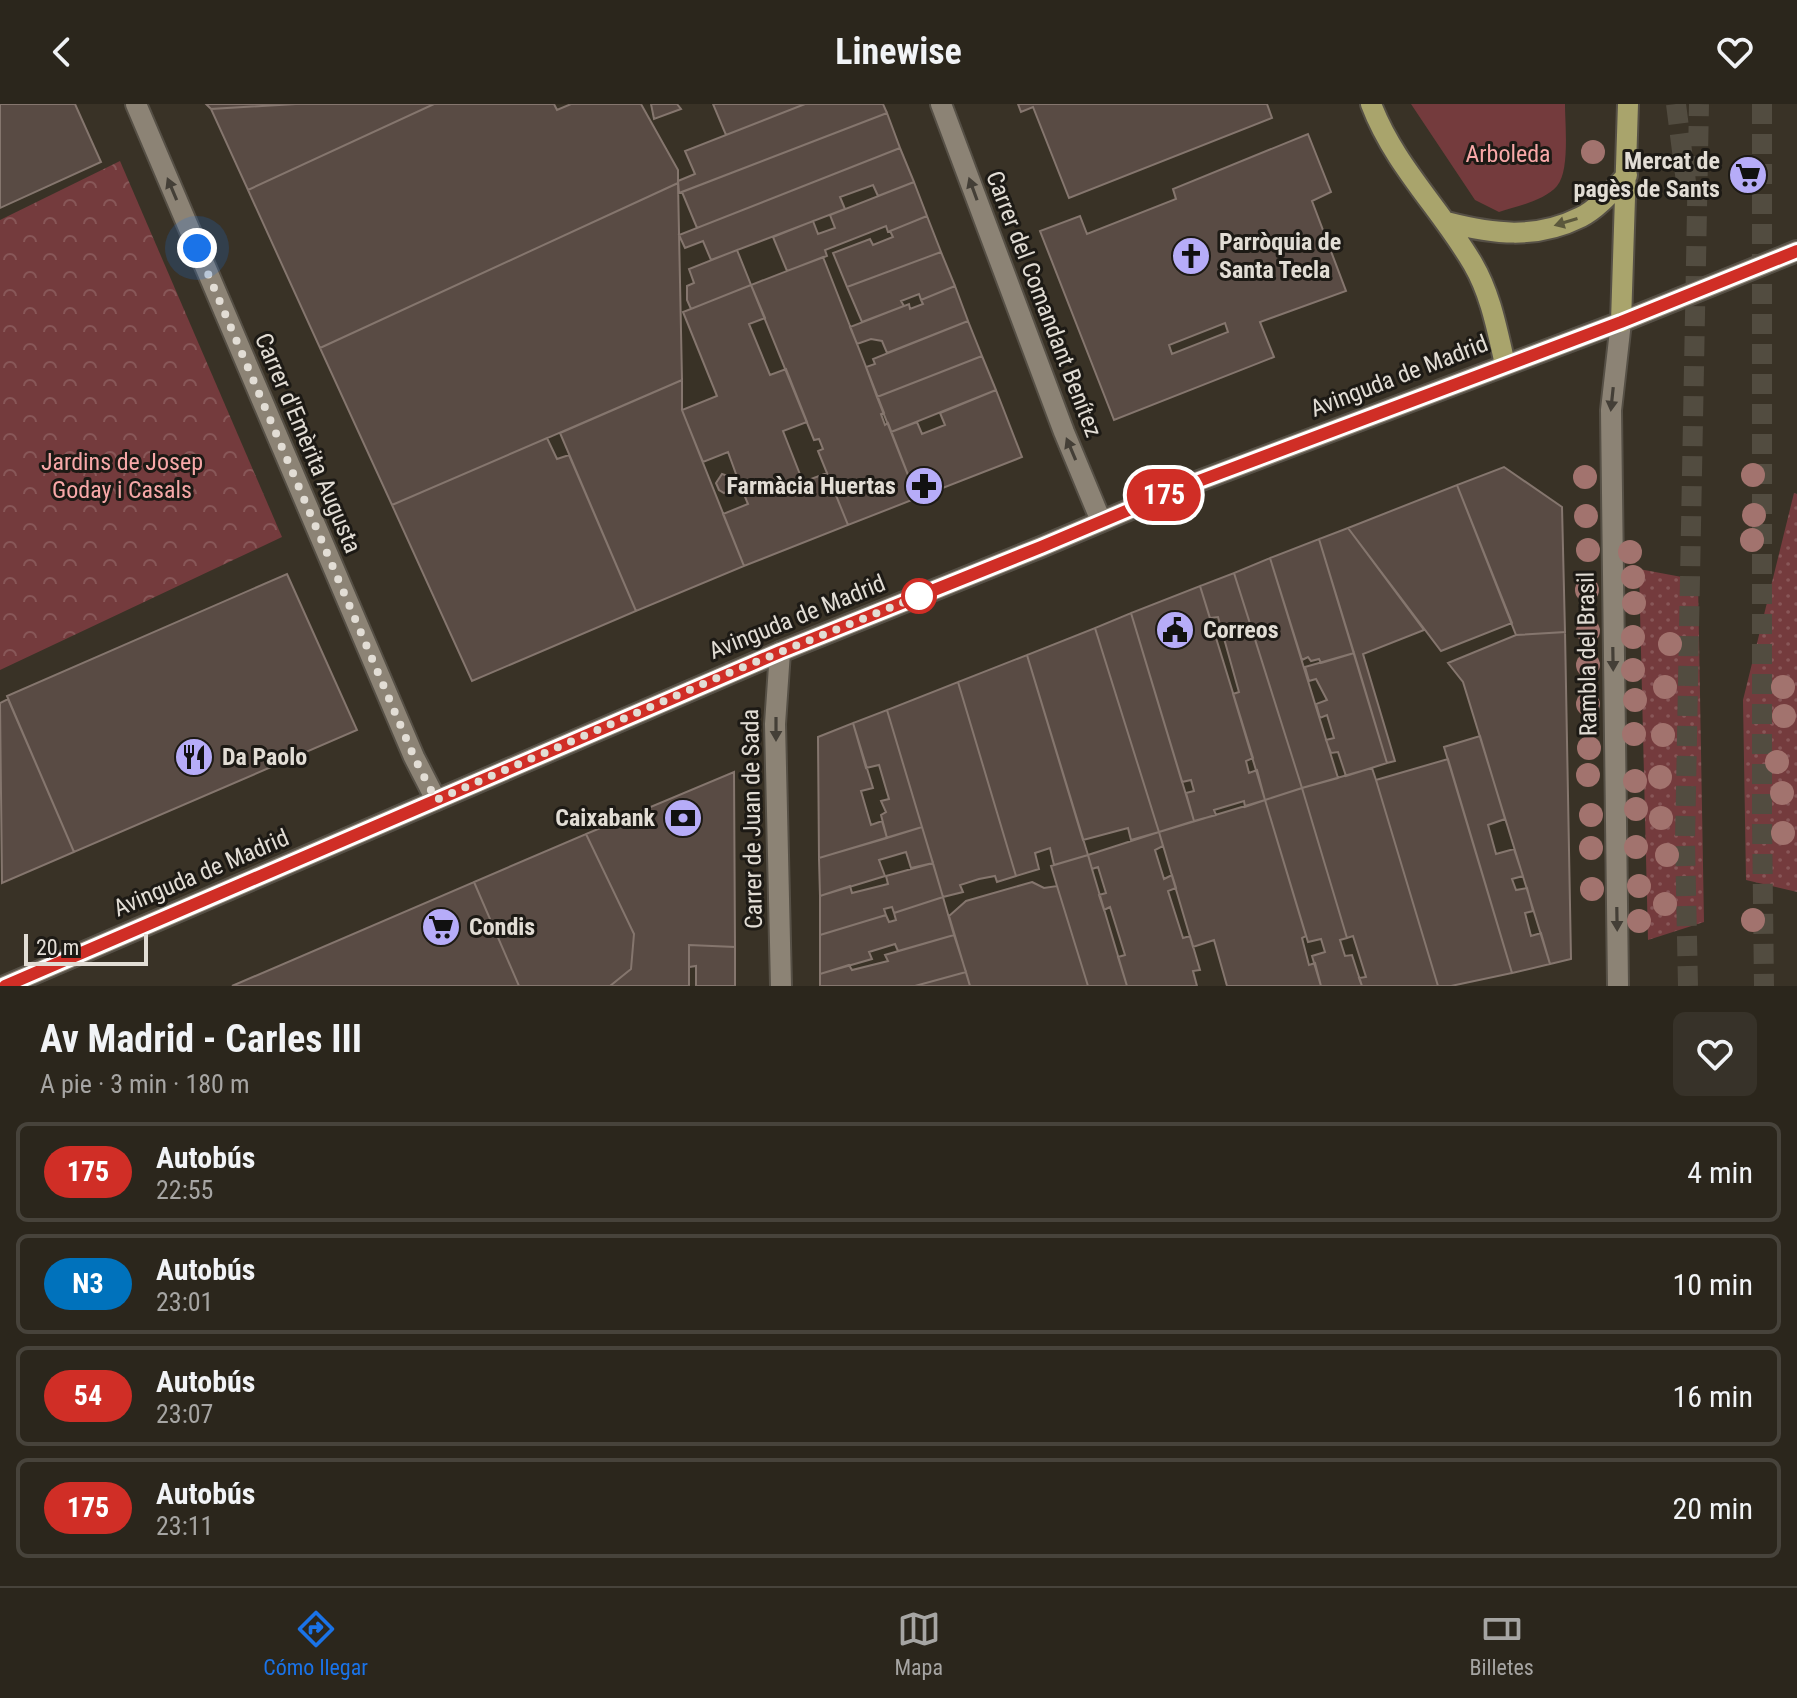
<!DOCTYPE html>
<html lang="es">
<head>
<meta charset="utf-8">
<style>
  :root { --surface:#2b261c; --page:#373229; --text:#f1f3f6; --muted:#a6a5a3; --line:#47433b; --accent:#1a73e8 }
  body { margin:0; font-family:"Roboto Condensed",sans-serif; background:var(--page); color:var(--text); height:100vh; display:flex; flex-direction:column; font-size:30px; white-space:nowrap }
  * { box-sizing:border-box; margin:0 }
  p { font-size:26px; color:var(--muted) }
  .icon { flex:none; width:44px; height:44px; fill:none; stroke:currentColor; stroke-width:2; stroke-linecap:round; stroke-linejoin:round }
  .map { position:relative; height:882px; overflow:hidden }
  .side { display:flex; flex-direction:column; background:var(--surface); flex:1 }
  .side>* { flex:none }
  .badge { padding:0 16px; border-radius:26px; font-size:28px; line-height:52px }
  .scale { position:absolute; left:24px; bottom:20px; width:124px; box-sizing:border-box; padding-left:8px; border:4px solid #e2ddd5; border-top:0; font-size:22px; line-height:28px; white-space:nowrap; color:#e2ddd5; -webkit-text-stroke:6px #1d1a15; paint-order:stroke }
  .you { position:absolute; width:40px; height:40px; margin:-20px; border:6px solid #fff; border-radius:50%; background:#1a73e8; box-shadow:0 0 0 12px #1a73e833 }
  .map>.badge { position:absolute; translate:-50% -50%; box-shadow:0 0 0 4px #fff }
  .round { display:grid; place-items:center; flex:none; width:84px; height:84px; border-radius:12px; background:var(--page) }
  .summary { display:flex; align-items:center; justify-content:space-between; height:136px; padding:0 40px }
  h1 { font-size:38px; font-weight:700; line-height:60px }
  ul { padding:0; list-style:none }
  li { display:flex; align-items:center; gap:24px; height:100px; margin:0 16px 12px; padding:0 24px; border:4px solid var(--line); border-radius:12px }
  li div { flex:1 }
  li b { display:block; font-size:30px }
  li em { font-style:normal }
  li .badge { min-width:88px; font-weight:700; text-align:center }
  header { display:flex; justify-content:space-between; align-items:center; height:104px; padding:0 40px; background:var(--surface); font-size:36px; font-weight:700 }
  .dock { display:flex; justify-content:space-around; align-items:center; height:112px; border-top:2px solid var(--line); background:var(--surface); font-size:22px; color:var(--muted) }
  .dock a { display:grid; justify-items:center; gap:4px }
  .dock .selected { color:var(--accent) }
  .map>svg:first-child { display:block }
  .grass { fill:url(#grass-dots) }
  .park { fill:url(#park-crowns) }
  .garden { fill:#743b3d }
  .building { fill:#594b44; stroke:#85766e; stroke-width:2; fill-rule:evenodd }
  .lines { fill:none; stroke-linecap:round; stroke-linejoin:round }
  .primary-tunnel { stroke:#524c40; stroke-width:20; stroke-dasharray:20 10; stroke-linecap:butt }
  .minor-casing { stroke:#565046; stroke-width:24 }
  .tertiary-casing { stroke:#565046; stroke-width:24 }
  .secondary-casing { stroke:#565046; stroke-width:24 }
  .primary-casing { stroke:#565046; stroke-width:24 }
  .minor { stroke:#8c8375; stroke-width:20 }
  .tertiary { stroke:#8c8375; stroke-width:20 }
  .secondary { stroke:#8c8375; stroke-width:20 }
  .primary { stroke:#a9a46c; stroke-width:20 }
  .tree { fill:#a2736e }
  .oneway { fill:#443f37 }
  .oneway2 { fill:#5c583c }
  .line-casing { stroke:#fff; stroke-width:18 }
  .line { stroke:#d02e26; stroke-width:12 }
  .walk { stroke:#e2ddd5; stroke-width:8; stroke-dasharray:0 14.4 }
  .stop-dot { fill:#fff; stroke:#d02e26; stroke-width:4 }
  .labels { text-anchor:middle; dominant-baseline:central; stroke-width:6; stroke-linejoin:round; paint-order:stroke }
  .park-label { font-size:24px; fill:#f8a8a8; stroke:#1d1a15 }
  .poi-label { font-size:24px; font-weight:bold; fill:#e2ddd5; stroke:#1d1a15; text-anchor:start }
  .street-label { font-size:24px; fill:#e2ddd5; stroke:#1d1a15 }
</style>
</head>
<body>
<header><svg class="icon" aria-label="back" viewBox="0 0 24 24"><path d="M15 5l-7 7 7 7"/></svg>Linewise<svg class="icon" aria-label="heart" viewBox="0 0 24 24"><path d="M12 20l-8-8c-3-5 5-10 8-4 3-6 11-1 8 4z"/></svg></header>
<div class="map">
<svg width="1797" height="882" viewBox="0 0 1797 882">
  <defs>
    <pattern id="grass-dots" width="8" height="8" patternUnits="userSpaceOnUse" patternTransform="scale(2)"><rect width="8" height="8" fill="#743b3d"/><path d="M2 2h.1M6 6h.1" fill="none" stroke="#885758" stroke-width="1.8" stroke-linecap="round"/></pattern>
    <pattern id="park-crowns" width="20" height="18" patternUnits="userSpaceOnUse" patternTransform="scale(2)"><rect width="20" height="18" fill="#743b3d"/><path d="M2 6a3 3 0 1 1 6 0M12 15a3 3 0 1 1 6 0" fill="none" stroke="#885758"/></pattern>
  </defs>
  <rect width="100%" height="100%" fill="#393226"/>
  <path class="grass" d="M 1794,389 L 1797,390 L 1797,788 L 1746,776 L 1743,596 Z
    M 1639,465 L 1698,476 L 1704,818 L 1648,836 Z"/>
  <path class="park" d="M 120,57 L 282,433 L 0,566 L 0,116 Z"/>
  <path class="garden" d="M 1411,0 L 1565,0 C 1565,20 1570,67 1557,82 C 1544,97 1517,102 1499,108 L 1475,96 Z"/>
  <path class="building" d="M 0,0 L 75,0 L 101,58 L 0,104 Z
    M 206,0 L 296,0 L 211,5 Z
    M 296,0 L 434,0 L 248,86 L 211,5 Z
    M 434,0 L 554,0 L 557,6 L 571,0 L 641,0 L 678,66 L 678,79 L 320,244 L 248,86 Z
    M 651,0 L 677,0 L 681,5 L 654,15 Z
    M 713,0 L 805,0 L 726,31 Z
    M 805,0 L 883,0 L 887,9 L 679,89 L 678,77 L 695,70 L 685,47 Z
    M 1018,0 L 1267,0 L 1272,14 L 1069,94 L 1033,3 L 1021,8 Z
    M 887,9 L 900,44 L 697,124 L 682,88 Z
    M 1308,30 L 1331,88 L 1312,97 L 1346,187 L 1260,218 L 1274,253 L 1114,316 L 1040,127 L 1080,112 L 1087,130 L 1176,95 L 1173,85 ZM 1225,219 L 1228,228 L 1172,250 L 1169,241 Z
    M 900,44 L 914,78 L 878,92 L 873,81 L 840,93 L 845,105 L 711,156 L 703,137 L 685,144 L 679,131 Z
    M 914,78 L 927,112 L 888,128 L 886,122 L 825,146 L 827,152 L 787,167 L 773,133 L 813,117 L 818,130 L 835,124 L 830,111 Z
    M 678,79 L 682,276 L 392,401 L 320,244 Z
    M 927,112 L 941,148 L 847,183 L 833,149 L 870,135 L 873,141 L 893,133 L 890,127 Z
    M 737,146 L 751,181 L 691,205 L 687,196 L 687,182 L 694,179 L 689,165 Z
    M 941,148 L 955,182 L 921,196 L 919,190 L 901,197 L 904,202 L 862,218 L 847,183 Z
    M 823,153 L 884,309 L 881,310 L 885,321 L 888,319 L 917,394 L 848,421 L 818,347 L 823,345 L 819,335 L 814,336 L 751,181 Z
    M 751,181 L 765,214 L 749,220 L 770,271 L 786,265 L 807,318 L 783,327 L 803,378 L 827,369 L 848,421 L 744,462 L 723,410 L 748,400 L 738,376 L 734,378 L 731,385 L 724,389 L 719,386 L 716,379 L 722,370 L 731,373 L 736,370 L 728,348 L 703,358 L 682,306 L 717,292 L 683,208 Z
    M 955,182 L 968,217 L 887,249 L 882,237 L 871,235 L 857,240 L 850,223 L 909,200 L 910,205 L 923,200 L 921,196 Z
    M 968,217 L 982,252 L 877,293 L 866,263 L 875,260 L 873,255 Z
    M 982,252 L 996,286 L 891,328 L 877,293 Z
    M 682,276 L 682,306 L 744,462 L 636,507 L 560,329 Z
    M 996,286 L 1022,353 L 917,394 L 891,328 L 917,318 L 922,330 L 945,321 L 940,309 Z
    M 547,334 L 557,355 L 569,351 L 636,507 L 472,577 L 392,401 Z
    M 1504,363 L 1562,403 L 1565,528 L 1516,531 L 1457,381 Z
    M 1457,381 L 1512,519 L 1441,547 L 1348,424 Z
    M 1348,424 L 1424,526 L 1363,550 L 1395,657 L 1387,659 L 1319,435 Z
    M 1319,435 L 1354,549 L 1321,559 L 1319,555 L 1311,557 L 1308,553 L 1302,556 L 1270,454 Z
    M 1270,454 L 1338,674 L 1302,684 L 1234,469 Z
    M 1234,469 L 1302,684 L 1265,696 L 1233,590 L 1239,588 L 1218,513 L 1210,514 L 1200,482 Z
    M 287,470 L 357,626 L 74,748 L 7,592 Z
    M 1200,482 L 1253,654 L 1246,657 L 1249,669 L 1257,666 L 1265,696 L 1245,703 L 1244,697 L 1214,706 L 1216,711 L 1194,717 L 1186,689 L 1194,687 L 1191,676 L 1182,678 L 1131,509 Z
    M 1131,509 L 1194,717 L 1159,728 L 1095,524 Z
    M 1095,524 L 1159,728 L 1131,736 L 1128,724 L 1083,736 L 1027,551 Z
    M 1565,528 L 1571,855 L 1550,860 L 1463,578 L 1448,559 L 1516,531 Z
    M 1354,549 L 1387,659 L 1346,672 L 1338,648 L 1331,649 L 1326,636 L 1334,634 L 1327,611 L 1320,614 L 1316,600 L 1327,596 L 1316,575 L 1309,577 L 1305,563 Z
    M 1027,551 L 1088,751 L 1054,761 L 1050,744 L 1035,749 L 1039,765 L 1016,772 L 958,578 Z
    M 958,578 L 1016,772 L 997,778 L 995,772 L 979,775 L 960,781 L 963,788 L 943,793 L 887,606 Z
    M 8,595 L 74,748 L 2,779 L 0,599 Z
    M 887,606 L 922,723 L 887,734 L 881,711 L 886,708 L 881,697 L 889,695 L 879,661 L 866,664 L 853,619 Z
    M 853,619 L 873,684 L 861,687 L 871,721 L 882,717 L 887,734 L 819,754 L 818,633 Z
    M 1480,632 L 1505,715 L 1488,721 L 1496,750 L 1514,745 L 1523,772 L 1512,775 L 1516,786 L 1527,784 L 1533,807 L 1525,809 L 1531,832 L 1541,829 L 1550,860 L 1512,869 L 1444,643 Z
    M 1448,655 L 1512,869 L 1451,882 L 1438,882 L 1376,676 Z
    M 1372,664 L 1376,676 L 1438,882 L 1362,882 L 1359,874 L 1366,873 L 1353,832 L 1347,834 L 1302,684 Z
    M 734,668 L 735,843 L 689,841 L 689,882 L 610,882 L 631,865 L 634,830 L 586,730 Z
    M 1302,684 L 1347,834 L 1340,836 L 1345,852 L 1352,851 L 1362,882 L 1321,882 L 1312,852 L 1325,848 L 1321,835 L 1308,838 L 1265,696 Z
    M 1265,696 L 1306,832 L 1302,834 L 1309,861 L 1315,859 L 1321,882 L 1227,882 L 1214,836 L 1193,843 L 1159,728 Z
    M 922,723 L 933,759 L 911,764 L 906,748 L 879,756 L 885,772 L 820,792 L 819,754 Z
    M 1159,728 L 1163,742 L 1155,746 L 1164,775 L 1172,771 L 1176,784 L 1168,787 L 1183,834 L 1190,832 L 1200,866 L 1193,867 L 1197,882 L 1127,882 L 1118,853 L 1125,851 L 1110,803 L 1104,806 L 1099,791 L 1106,789 L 1098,763 L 1092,765 L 1088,751 Z
    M 586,730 L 634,830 L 631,865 L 610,882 L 519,882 L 474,778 Z
    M 1088,751 L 1092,765 L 1127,882 L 1088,882 L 1057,782 L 1051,762 Z
    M 933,759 L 943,793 L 894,809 L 892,803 L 884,805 L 886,811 L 820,831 L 820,792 L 850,782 L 852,789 L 888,780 L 886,772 Z
    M 474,778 L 519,882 L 232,882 Z
    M 1032,778 L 1044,784 L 1057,782 L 1088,882 L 970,882 L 949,812 L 966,797 Z
    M 943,793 L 954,831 L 898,847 L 895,840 L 869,848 L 872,855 L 820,870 L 820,831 L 886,811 L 889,818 L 896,816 L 894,809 Z
    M 954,831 L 966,868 L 915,882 L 820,882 L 820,870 L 849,861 L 852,866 L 888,857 L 885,851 Z
    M 689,841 L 735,843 L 735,882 L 696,882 L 696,862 L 689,863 Z
    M 966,868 L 970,882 L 915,882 Z"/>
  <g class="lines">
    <path class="primary-tunnel" d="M 1676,0 L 1687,86
      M 1762,0 L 1762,716 L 1764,882
      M 1688,882 L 1685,738 L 1699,0"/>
    <defs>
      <path id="minor" d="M 136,0 L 414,653 L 436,696
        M 941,0 L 1064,328 L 1101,417
        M 780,548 L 775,620 L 781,882"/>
      <path id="tertiary" d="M 1618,882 L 1611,306 L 1621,218"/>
      <path id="secondary" d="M 5,882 L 780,548 L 1041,443 L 1183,383 L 1621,218 L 1797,147"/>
      <path id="primary" d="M 1371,0 C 1394,61 1441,105 1473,160 C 1491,191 1497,226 1505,260
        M 1446,118 C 1493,130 1535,136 1581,113 C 1599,104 1613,86 1627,71
        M 1621,218 L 1628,0"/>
    </defs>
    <use href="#minor" class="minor-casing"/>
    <use href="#tertiary" class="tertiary-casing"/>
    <use href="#secondary" class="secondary-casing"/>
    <use href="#primary" class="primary-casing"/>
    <use href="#minor" class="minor"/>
    <use href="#tertiary" class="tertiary"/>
    <use href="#secondary" class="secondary"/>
    <use href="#primary" class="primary"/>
  </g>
  <g class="tree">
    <circle cx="1593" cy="48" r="12"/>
    <circle cx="1753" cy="371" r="12"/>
    <circle cx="1585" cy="373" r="12"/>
    <circle cx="1754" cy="411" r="12"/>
    <circle cx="1586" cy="412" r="12"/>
    <circle cx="1752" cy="436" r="12"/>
    <circle cx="1588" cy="446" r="12"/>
    <circle cx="1630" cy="448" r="12"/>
    <circle cx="1633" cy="473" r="12"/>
    <circle cx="1587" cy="486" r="12"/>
    <circle cx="1634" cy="499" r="12"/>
    <circle cx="1588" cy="527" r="12"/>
    <circle cx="1633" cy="533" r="12"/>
    <circle cx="1670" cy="540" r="12"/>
    <circle cx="1588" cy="561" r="12"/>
    <circle cx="1633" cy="566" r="12"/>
    <circle cx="1665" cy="583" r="12"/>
    <circle cx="1783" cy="583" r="12"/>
    <circle cx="1635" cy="596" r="12"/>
    <circle cx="1588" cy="600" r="12"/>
    <circle cx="1784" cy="612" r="12"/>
    <circle cx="1634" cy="630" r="12"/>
    <circle cx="1663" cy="631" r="12"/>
    <circle cx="1589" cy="644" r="12"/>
    <circle cx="1777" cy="658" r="12"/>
    <circle cx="1588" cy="671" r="12"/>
    <circle cx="1660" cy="673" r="12"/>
    <circle cx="1635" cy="677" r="12"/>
    <circle cx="1782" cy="689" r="12"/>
    <circle cx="1636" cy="705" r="12"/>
    <circle cx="1591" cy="711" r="12"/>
    <circle cx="1661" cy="714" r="12"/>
    <circle cx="1783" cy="729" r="12"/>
    <circle cx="1636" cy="743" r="12"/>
    <circle cx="1591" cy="744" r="12"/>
    <circle cx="1667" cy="751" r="12"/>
    <circle cx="1639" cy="782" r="12"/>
    <circle cx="1592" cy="785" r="12"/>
    <circle cx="1665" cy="800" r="12"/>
    <circle cx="1753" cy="816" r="12"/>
    <circle cx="1639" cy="817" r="12"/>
  </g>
  <defs><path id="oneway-solid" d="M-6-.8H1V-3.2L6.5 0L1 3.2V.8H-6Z" transform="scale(2)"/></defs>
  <g class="oneway">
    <use href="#oneway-solid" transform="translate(172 85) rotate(-113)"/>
    <use href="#oneway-solid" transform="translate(973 85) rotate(-110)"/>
    <use href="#oneway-solid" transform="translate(1612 295) rotate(96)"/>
    <use href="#oneway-solid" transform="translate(1071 345) rotate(-113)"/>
    <use href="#oneway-solid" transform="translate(1613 555) rotate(89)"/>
    <use href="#oneway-solid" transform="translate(776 625) rotate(90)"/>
    <use href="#oneway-solid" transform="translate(1617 815) rotate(89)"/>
  </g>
  <use class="oneway2" href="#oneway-solid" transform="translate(1566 118) rotate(163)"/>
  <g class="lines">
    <defs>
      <path id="line" d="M 5,882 L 780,548 L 1041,443 L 1183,383 L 1621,218 L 1797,147"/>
    </defs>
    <use href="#line" class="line-casing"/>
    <use href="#line" class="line"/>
    <path class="walk" d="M 197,144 L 414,653 L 436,696 L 731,568 L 919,492"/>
  </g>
  <defs>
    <symbol id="supermarket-disc" viewBox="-11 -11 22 22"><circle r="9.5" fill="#b6acf8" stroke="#1d1a15"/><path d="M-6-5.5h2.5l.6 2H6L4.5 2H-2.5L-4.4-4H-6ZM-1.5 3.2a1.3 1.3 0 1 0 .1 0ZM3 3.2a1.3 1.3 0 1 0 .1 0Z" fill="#111"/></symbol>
    <symbol id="church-disc" viewBox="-11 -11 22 22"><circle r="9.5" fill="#b6acf8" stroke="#1d1a15"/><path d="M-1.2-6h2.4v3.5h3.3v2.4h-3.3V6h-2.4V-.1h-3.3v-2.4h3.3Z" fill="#111"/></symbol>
    <symbol id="pharmacy-disc" viewBox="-11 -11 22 22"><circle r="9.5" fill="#b6acf8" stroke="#1d1a15"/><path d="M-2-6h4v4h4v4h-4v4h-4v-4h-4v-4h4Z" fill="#111"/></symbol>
    <symbol id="civic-disc" viewBox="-11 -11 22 22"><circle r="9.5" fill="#b6acf8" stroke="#1d1a15"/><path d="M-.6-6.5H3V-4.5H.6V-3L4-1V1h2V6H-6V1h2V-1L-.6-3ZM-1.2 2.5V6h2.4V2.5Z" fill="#111"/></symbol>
    <symbol id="restaurant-disc" viewBox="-11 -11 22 22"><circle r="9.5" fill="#b6acf8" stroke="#1d1a15"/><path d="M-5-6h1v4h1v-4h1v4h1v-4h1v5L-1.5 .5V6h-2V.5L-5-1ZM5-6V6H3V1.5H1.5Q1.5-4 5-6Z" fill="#111"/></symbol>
    <symbol id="bank-disc" viewBox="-11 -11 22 22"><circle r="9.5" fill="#b6acf8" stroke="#1d1a15"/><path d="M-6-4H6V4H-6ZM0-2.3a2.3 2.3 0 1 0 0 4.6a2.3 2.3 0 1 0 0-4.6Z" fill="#111"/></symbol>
  </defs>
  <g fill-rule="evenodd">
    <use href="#supermarket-disc" x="1726" y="49" width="44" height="44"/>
    <use href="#church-disc" x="1169" y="130" width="44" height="44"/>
    <use href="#pharmacy-disc" x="902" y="360" width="44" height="44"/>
    <use href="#civic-disc" x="1153" y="504" width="44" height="44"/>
    <use href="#restaurant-disc" x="172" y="631" width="44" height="44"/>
    <use href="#bank-disc" x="661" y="692" width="44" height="44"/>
    <use href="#supermarket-disc" x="419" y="801" width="44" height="44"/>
  </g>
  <circle class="stop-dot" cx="919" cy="492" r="16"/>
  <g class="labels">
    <g class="park-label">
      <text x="1508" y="50">Arboleda</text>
      <text x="122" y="358">Jardins de Josep<tspan x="122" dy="28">Goday i Casals</tspan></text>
    </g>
    <g class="poi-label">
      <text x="1720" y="57" text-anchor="end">Mercat de<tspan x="1720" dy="28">pagès de Sants</tspan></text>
      <text x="1219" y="138">Parròquia de<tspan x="1219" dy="28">Santa Tecla</tspan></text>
      <text x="896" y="382" text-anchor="end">Farmàcia Huertas</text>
      <text x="1203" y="526">Correos</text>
      <text x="222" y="653">Da Paolo</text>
      <text x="655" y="714" text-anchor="end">Caixabank</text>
      <text x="469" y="823">Condis</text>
    </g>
    <g class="street-label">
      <text transform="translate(1044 200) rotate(69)">Carrer del Comandant Benítez</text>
      <text transform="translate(1399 272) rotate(-21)">Avinguda de Madrid</text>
      <text transform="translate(308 339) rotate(67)">Carrer d'Emèrita Augusta</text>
      <text transform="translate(797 513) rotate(-22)">Avinguda de Madrid</text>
      <text transform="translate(1587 550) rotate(-91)">Rambla del Brasil</text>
      <text transform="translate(752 715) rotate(-91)">Carrer de Juan de Sada</text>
      <text transform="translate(201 769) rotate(-23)">Avinguda de Madrid</text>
    </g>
  </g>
</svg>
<div class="scale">20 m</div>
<div class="you" style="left:197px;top:144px"></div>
<b class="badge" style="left:1164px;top:391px;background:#d02e26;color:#fff">175</b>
</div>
<section class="side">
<div class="summary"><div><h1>Av Madrid - Carles III</h1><p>A pie · 3 min · 180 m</p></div><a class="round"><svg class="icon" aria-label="heart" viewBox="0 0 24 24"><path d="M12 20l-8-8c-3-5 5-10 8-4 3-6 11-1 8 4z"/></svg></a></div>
<ul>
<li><span class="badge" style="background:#d02e26;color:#fff">175</span><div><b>Autobús</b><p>22:55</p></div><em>4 min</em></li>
<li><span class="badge" style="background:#0072bc;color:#fff">N3</span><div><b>Autobús</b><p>23:01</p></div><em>10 min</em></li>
<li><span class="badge" style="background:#d02e26;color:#fff">54</span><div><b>Autobús</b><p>23:07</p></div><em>16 min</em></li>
<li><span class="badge" style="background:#d02e26;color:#fff">175</span><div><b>Autobús</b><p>23:11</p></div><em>20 min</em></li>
</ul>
</section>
<nav class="dock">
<a class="selected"><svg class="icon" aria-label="directions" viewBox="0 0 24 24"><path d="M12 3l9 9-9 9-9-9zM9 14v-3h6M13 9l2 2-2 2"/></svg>Cómo llegar</a>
<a><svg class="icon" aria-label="map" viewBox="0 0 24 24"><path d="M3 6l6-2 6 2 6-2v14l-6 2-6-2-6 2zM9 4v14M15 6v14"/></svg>Mapa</a>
<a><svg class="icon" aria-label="tickets" viewBox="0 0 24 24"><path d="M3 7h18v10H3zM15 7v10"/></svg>Billetes</a>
</nav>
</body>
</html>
